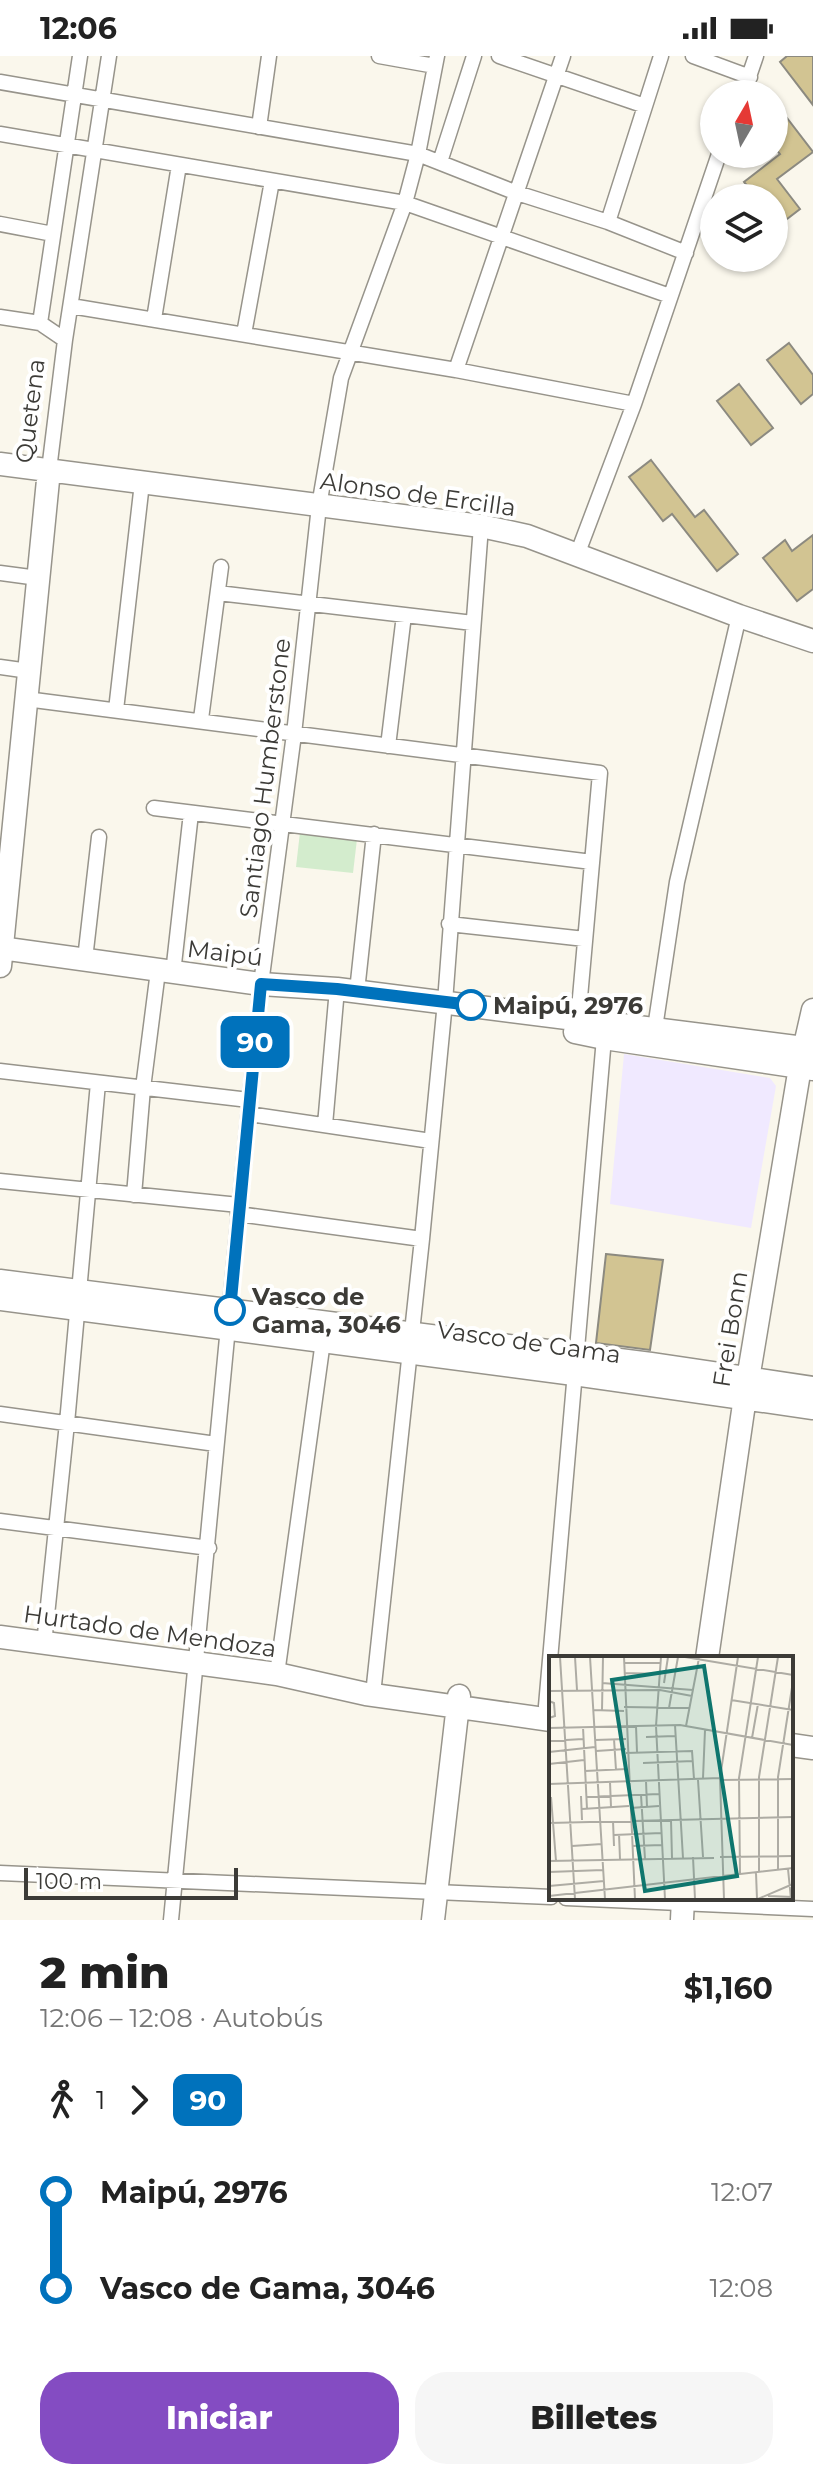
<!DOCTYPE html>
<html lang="es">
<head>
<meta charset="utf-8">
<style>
  :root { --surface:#fff; --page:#f6f6f6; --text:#222; --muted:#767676; --accent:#844cc2 }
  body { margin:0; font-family:Montserrat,sans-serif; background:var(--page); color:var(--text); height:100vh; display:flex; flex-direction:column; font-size:30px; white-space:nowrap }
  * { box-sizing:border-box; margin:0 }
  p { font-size:26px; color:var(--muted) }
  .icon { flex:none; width:44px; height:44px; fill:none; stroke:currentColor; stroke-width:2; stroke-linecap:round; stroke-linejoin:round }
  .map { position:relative; height:1864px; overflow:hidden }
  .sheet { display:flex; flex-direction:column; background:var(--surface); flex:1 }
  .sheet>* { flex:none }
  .badge { padding:0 16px; border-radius:12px; font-size:28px; line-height:52px }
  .needle { width:52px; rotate:9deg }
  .tools { position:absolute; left:700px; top:24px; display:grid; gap:16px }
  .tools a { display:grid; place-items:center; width:88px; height:88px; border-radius:50%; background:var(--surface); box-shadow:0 2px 6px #0004; font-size:40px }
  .scale { position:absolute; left:24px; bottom:20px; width:214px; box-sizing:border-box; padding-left:8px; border:4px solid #3c3b37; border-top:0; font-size:22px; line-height:28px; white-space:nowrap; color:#3c3b37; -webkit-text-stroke:6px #fff; paint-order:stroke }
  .map>.badge { position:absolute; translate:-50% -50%; box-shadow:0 0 0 4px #fff }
  .legs { display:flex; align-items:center; gap:12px; height:88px; padding:0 40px; font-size:26px }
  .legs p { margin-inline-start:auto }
  .overview { display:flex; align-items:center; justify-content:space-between; height:136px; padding:0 40px }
  h1 { font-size:44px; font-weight:800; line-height:60px }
  .action { display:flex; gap:16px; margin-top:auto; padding:16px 40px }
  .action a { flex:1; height:92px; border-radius:32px; background:var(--accent); color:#fff; font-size:32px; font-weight:800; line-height:92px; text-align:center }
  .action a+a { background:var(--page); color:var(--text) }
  ul { padding:0 40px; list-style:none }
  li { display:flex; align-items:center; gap:28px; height:96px; font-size:30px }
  li i { display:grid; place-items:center; width:12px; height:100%; margin:0 10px; background:currentColor }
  li i::after { content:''; width:20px; height:20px; margin:-10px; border:6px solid; border-radius:50%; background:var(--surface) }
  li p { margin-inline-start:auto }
  li:first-child i { background:linear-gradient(#0000 50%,currentColor 0) }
  li:last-child i { background:linear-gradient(currentColor 50%,#0000 0) }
  .status { display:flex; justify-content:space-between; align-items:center; height:56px; padding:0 40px; background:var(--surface); direction:ltr }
  .status svg { height:22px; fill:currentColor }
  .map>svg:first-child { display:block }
  .education { fill:#f0e9ff }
  .green { fill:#d3eccd }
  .building { fill:#d2c492; stroke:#8c8a80; stroke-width:2 }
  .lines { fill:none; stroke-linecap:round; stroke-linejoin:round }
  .street-casing { stroke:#97948b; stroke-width:17 }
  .secondary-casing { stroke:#97948b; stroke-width:25 }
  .street { stroke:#fff; stroke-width:14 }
  .secondary { stroke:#fff; stroke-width:22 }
  .line-1-casing { stroke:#fff; stroke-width:18 }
  .line-1 { stroke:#0072bc; stroke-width:12 }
  .stop-1-dot { fill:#fff; stroke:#0072bc; stroke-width:4 }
  .labels { text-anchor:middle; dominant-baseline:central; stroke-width:8; stroke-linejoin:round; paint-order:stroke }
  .street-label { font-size:24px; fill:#3c3b37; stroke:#fff }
  .stop-label { font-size:24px; font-weight:bold; fill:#3c3b37; stroke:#fff; text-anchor:start }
  .inset-road { fill:none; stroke:#aeaca4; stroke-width:2 }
  .view { fill:#0f766e; fill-opacity:0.15; stroke:#0f766e; stroke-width:4 }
  .inset-edge { fill:none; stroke:#3c3b37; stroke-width:4 }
</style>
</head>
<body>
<div class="status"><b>12:06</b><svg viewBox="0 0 49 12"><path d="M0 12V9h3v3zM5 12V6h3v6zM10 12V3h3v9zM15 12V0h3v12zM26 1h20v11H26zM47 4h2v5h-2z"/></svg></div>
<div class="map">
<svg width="813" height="1864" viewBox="0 0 813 1864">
  <rect width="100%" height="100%" fill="#faf7ec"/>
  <path class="education" d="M 624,998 L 770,1022 L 776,1030 L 751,1172 L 610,1148 Z"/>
  <path class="green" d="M 300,776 L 357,783 L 353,817 L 296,811 Z"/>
  <path class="building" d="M 787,0 L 813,0 L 813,49 L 780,6 Z
    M 774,45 L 813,96 L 777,123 L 800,153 L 774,173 L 774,142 L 757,142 L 744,126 L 780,98 L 774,91 Z
    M 789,287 L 813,319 L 813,338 L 801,348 L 767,304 Z
    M 739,328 L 773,372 L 751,389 L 717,345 Z
    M 651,404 L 695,461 L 704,454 L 738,498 L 717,515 L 672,458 L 663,465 L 629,421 Z
    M 813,479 L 813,533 L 797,545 L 763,502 L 785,484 L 792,495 Z
    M 606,1198 L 663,1204 L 650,1294 L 596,1287 Z"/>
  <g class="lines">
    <defs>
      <path id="street" d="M 379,0 L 435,10
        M 499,0 L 645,50
        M 693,0 L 750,21
        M 0,26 L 418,98 L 517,137 L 608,166 L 686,197
        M 743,38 L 756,0
        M 259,71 L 269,0
        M 0,78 L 405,147 L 670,240
        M 440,106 L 474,0
        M 608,166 L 661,0
        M 0,168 L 53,178
        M 71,250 L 456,314 L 634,348
        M 0,261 L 40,267 L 65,284
        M 154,263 L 179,109
        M 40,267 L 80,0
        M 244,278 L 272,125
        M 456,314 L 563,0
        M 49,414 L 65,284 L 109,0
        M 577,499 L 634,348 L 719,98
        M 0,517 L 38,522
        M 218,537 L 473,567
        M 0,611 L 29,615
        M 26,643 C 218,666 409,692 600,717 L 578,964
        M 116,654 L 142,427
        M 201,663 L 221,511
        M 388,690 L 404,559
        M 154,752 L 592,806
        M 449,868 L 585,883
        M 85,903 L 99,781
        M 173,917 L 191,757
        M 357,935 L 374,778
        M 655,972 L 677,826 L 739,560
        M 0,1015 L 249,1044
        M 249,1058 L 431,1085
        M 325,1069 L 337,933
        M 0,1125 L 239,1149
        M 134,1139 L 143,1032 L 158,915
        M 238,1158 L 422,1183
        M 0,1358 L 216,1388
        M 0,1465 L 209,1492
        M 44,1588 L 67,1367 L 98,1027
        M 277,1618 L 323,1285
        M 374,1629 L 422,1183 L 445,946 L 481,470
        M 546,1650 L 604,982
        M 0,1817 L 551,1841
        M 566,1842 L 813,1853
        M 171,1864 L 261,928 L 294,678 L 319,450 L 341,322 L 405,147 L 418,98 L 437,0"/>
      <path id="secondary" d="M 0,408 L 481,470 L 527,480 L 739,560 L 813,585
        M 0,892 L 261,928 L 337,933 L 813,993
        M 0,910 L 49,414
        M 575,976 L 604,982 L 813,1013
        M 0,1225 L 651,1308 L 813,1332
        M 0,1243 L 574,1318 L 813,1352
        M 0,1581 L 277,1618 L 366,1638 L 551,1664
        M 707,1602 L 745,1341 L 800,1011 L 813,954
        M 791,1689 L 813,1692
        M 433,1864 L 459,1640
        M 682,1864 L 683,1842"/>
    </defs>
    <use href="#street" class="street-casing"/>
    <use href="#secondary" class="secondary-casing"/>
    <use href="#street" class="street"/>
    <use href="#secondary" class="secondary"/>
  </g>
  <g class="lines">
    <defs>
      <path id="line-1" d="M 230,1254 L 261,928 L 337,933 L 471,949"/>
    </defs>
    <use href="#line-1" class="line-1-casing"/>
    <use href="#line-1" class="line-1"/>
  </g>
  <g class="stop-1-dot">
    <circle cx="471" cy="949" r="14"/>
    <circle cx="230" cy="1254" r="14"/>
  </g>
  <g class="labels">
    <g class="street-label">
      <text transform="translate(30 355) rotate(-83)">Quetena</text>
      <text transform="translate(418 438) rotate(8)">Alonso de Ercilla</text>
      <text transform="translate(265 722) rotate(-83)">Santiago Humberstone</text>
      <text transform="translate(225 897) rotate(7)">Maipú</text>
      <text transform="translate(730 1273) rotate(-81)">Frei Bonn</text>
      <text transform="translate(529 1286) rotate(8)">Vasco de Gama</text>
      <text transform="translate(150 1575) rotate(8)">Hurtado de Mendoza</text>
    </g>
    <g class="stop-label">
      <text x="493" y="949">Maipú, 2976</text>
      <text x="252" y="1240">Vasco de<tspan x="252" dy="28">Gama, 3046</tspan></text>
    </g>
  </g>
  <g transform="translate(549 1600)">
    <rect width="244" height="244" fill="#faf7ec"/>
    <path class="inset-road" d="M 11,1 L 26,243M 26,1 L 28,34M 41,1 L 56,243M 75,1 L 86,243M 112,1 L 107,70 L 116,243M 136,1 L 244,19M 75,7 L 112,7M 75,17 L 112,18M 53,27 L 144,34M 115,27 L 119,1M 0,35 L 111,34 L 143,40M 182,44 L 244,54M 0,45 L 5,47 L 6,60 L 0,62M 75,51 L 141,52M 120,52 L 129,1M 44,54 L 75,55M 53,54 L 54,1M 126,69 L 134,202M 87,70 L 88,96M 137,70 L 150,2M 34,71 L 38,153M 0,72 L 131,69 L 244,89M 97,81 L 126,80M 203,82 L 209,48M 65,83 L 67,114M 46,84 L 77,83M 0,85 L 34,83M 47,95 L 77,93M 0,96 L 46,91M 77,97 L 143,95 L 145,123M 94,107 L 144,105M 0,108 L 35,104M 36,115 L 78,113M 154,122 L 156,74M 149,124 L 154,201M 171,124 L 244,123M 97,125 L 98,151M 61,126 L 62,151M 0,128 L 171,122M 92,139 L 96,203M 32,140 L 33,164M 2,141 L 7,205M 37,141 L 110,138M 81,152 L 110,150M 33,153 L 80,150M 122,164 L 123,202M 64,165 L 65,190M 0,167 L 244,161M 70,178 L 71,203M 65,179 L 112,177M 23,190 L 53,188M 83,190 L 113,189M 144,201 L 146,243M 171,201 L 244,200M 0,205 L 165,202M 239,213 L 242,243M 229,214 L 229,121 L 244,25M 0,216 L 54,214M 210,216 L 210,121 L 229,1M 207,217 L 208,243M 191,219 L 190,122 L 209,1M 0,230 L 55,225M 0,240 L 244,212M 219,240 L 244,241M 175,243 L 171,122 L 189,1M 209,243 L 244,228"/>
    <path class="view" d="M 155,10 L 188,220 L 96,235 L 63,24 Z"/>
    <rect width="244" height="244" class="inset-edge"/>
  </g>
</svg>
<div class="tools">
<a><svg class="needle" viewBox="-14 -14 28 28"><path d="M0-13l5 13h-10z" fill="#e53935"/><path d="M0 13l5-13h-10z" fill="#767676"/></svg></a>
<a><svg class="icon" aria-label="layers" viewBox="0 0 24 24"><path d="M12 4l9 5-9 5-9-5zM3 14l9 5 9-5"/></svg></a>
</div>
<div class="scale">100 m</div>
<b class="badge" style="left:255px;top:986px;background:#0072bc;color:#fff">90</b>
</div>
<section class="sheet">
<div class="overview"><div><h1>2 min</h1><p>12:06 – 12:08 · Autobús</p></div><b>$1,160</b></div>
<div class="legs"><svg class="icon" aria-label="walk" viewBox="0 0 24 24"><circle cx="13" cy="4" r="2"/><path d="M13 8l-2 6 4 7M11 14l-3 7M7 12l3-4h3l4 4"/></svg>1<svg class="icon" aria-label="forward" viewBox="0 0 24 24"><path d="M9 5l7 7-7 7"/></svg><b class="badge" style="background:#0072bc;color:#fff">90</b></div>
<ul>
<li><i style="color:#0072bc"></i><b>Maipú, 2976</b><p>12:07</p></li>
<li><i style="color:#0072bc"></i><b>Vasco de Gama, 3046</b><p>12:08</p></li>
</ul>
<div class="action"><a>Iniciar</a><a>Billetes</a></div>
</section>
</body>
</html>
